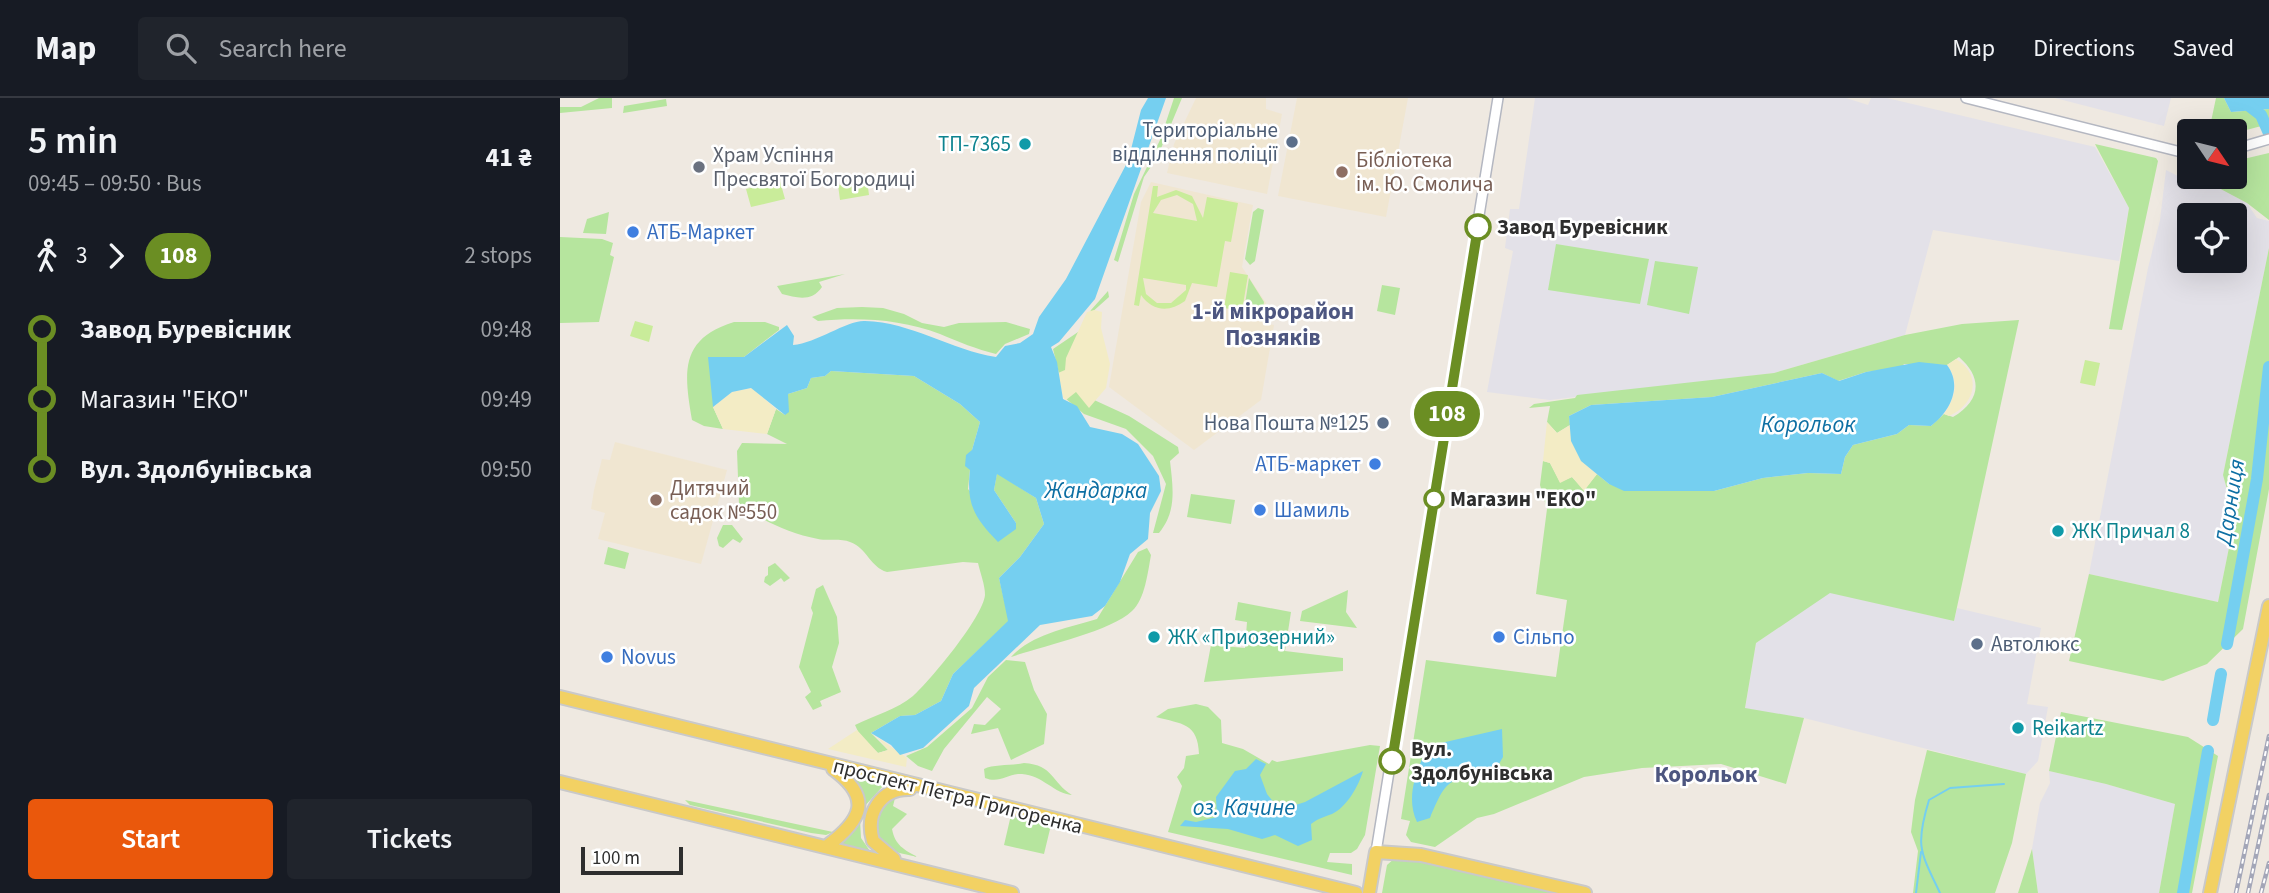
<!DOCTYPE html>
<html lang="en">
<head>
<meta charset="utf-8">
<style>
  :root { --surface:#171b24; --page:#20242c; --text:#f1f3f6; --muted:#9ea1a6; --line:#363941; --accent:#ea580c }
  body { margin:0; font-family:"Source Sans 3",sans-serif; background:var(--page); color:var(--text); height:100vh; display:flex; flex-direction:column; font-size:26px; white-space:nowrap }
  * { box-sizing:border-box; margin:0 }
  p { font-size:23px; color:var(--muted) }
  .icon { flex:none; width:38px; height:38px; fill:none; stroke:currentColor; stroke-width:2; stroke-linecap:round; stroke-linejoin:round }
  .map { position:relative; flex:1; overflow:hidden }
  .sheet { display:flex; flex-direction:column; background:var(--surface); width:560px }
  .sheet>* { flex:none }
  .badge { padding:0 14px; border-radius:23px; font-size:24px; line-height:46px }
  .needle { width:46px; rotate:125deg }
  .fabs { position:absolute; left:1617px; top:21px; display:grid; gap:14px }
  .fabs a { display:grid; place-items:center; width:70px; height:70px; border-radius:7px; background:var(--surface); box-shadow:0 7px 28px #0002; font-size:35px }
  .scale { position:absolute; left:21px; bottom:18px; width:102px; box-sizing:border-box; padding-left:7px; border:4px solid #2e2e2e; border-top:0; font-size:19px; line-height:24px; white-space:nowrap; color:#2e2e2e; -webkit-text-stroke:5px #fff; paint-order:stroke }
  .map>.badge { position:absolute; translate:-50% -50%; box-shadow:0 0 0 4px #fff }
  .legs { display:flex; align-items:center; gap:10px; height:77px; padding:0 28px; font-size:23px }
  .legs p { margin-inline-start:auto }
  .headline { display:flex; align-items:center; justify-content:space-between; height:119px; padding:0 28px }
  h1 { font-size:38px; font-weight:600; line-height:52px }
  .cta { display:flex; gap:14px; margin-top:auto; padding:14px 28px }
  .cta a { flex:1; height:80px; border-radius:7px; background:var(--accent); color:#fff; font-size:28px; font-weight:600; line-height:80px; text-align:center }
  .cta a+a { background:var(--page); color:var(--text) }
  ul { padding:0 28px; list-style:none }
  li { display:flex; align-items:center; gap:24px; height:70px; font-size:26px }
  li i { display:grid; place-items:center; width:10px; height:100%; margin:0 9px; background:currentColor }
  li i::after { content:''; width:18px; height:18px; margin:-9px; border:5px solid; border-radius:50%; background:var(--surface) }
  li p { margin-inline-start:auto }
  li:first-child i { background:linear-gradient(#0000 50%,currentColor 0) }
  li:last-child i { background:linear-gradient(currentColor 50%,#0000 0) }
  header { display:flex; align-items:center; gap:42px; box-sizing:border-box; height:98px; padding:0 35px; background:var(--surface); border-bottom:2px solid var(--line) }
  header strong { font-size:33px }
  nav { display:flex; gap:38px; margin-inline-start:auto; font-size:24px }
  .search { width:490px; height:63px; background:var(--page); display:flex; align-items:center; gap:18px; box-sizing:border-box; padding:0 24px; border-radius:7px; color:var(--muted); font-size:26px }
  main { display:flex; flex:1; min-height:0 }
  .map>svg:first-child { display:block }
  .industrial { fill:#e3e1e8; fill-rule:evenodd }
  .education { fill:#f0e6d1 }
  .green { fill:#b6e59e }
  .sand { fill:#f3ecc5 }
  .pitch { fill:#c9ec9a; fill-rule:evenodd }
  .water { fill:#75cff0 }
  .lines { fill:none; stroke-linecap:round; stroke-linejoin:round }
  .stream { stroke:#75cff0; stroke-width:2 }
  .river { stroke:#75cff0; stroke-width:12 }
  .minor-casing { stroke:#b4b7c1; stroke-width:12 }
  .major-casing { stroke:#c9c9c9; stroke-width:16 }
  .minor { stroke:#fff; stroke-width:9 }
  .major { stroke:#f2d163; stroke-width:12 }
  .rail-casing { stroke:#a3a6b8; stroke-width:4.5 }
  .rail { stroke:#fff; stroke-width:2; stroke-dasharray:5; stroke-linecap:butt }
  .line-1-casing { stroke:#fff; stroke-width:16 }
  .line-1 { stroke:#6b8e23; stroke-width:10 }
  .service-dot { fill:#5c6f8a; stroke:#fff; stroke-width:2.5 }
  .culture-dot { fill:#0f9aa8; stroke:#fff; stroke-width:2.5 }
  .worship-dot { fill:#6b7280; stroke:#fff; stroke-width:2.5 }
  .education-dot { fill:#8d6e63; stroke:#fff; stroke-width:2.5 }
  .stop-1-dot { fill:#fff; stroke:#6b8e23; stroke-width:3.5 }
  .shop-dot { fill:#3f7fe0; stroke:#fff; stroke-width:2.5 }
  .labels { text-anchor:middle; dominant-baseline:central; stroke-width:5; stroke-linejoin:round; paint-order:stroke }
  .service-label { font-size:21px; fill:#4e5e75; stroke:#fff; text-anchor:end }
  .culture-label { font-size:21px; fill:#0d838f; stroke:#fff; text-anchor:start }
  .worship-label { font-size:21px; fill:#5b616d; stroke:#fff; text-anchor:start }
  .education-label { font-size:21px; fill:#785e54; stroke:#fff; text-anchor:start }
  .stop-label { font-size:21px; font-weight:bold; fill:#2e2e2e; stroke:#fff; text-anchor:start }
  .shop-label { font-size:21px; fill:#366cbe; stroke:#fff; text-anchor:start }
  .street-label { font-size:21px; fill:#2e2e2e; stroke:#fff }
  .neighbourhood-label { font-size:23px; font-weight:bold; fill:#4d5680; stroke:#fff }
  .water-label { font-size:23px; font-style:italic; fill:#0d6fa3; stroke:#fff }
</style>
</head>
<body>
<header>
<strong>Map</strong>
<div class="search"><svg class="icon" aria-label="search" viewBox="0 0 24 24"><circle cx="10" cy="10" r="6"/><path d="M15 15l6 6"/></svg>Search here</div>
<nav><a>Map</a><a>Directions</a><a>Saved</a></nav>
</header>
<main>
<section class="sheet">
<div class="headline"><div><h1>5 min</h1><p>09:45 – 09:50 · Bus</p></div><b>41 ₴</b></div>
<div class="legs"><svg class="icon" aria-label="walk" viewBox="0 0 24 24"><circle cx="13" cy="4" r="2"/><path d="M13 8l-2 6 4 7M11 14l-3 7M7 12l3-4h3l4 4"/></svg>3<svg class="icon" aria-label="forward" viewBox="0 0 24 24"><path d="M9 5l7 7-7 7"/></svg><b class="badge" style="background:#6b8e23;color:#fff">108</b><p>2 stops</p></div>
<ul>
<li><i style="color:#6b8e23"></i><b>Завод Буревісник</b><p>09:48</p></li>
<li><i style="color:#6b8e23"></i><span>Магазин &quot;ЕКО&quot;</span><p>09:49</p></li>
<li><i style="color:#6b8e23"></i><b>Вул. Здолбунівська</b><p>09:50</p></li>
</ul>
<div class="cta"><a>Start</a><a>Tickets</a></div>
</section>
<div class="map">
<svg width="1709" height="795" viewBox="0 0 1709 795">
  <rect width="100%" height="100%" fill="#efe9e1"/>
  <path class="industrial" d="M 975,0 L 1286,0 L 1308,7 L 1311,0 L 1327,0 L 1535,49 L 1569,110 L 1559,163 L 1373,132 L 1345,237 L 1214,275 L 990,302 L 927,294 L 953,153 L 945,150 L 950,111 L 959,111 Z
    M 1495,0 L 1611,0 L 1604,28 Z
    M 1624,71 L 1629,74 L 1629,79 L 1638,79 L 1687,105 L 1697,120 L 1709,123 L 1709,150 L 1663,377 L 1675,420 L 1658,504 L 1529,476 L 1588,170 L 1600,122 L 1606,72 L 1618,78 ZM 1629,117 L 1675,117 L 1675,163 L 1629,163 Z
    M 1270,494 L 1394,523 L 1397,510 L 1481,530 L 1467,606 L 1488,609 L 1478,663 L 1466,676 L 1244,620 L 1185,611 L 1196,545 Z
    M 1489,673 L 1546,686 L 1615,706 L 1599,795 L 1478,795 L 1472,751 L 1480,705 L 1490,685 Z"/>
  <path class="education" d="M 636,0 L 706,0 L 706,11 L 722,16 L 707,96 L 607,75 L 614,46 Z
    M 737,0 L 848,0 L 826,119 L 718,98 Z
    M 591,84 L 693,107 L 682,169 L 706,205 L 704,217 L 709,219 L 708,226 L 714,227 L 701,302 L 634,352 L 549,289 L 581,104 Z
    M 55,344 L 167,372 L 141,466 L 38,441 L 45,415 L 31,411 L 34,392 L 42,361 L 50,362 Z"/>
  <path class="green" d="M 39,0 L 52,0 L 52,10 L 0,15 L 0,9 L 21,9 Z
    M 614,0 L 622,0 L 597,60 L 584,79 L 558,164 L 554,162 L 574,96 L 600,42 Z
    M 1656,0 L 1664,0 L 1671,14 L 1709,11 L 1709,26 L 1675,35 L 1649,33 Z
    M 106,1 L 107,8 L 63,15 L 64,8 Z
    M 1535,46 L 1596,60 L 1598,63 L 1562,232 L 1549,231 L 1569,110 Z
    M 1709,55 L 1709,122 L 1687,105 L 1638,79 L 1675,79 L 1675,63 Z
    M 698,110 L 704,112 L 695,163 L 690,167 L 685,161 L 693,114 Z
    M 49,114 L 46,136 L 23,135 L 27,121 Z
    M 0,139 L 42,141 L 53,145 L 50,157 L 54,159 L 39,224 L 0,225 Z
    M 996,146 L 1089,161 L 1080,206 L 988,192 Z
    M 1709,150 L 1709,391 L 1683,531 L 1647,566 L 1603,583 L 1509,563 L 1529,476 L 1658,504 L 1675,420 L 1663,377 Z
    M 1095,163 L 1138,169 L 1129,216 L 1087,207 Z
    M 285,176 L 259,184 L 262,189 C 252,204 237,200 222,196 L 217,188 Z
    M 689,180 L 704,204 L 702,216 L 684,213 Z
    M 822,187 L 840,190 L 835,217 L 817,213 Z
    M 548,193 L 549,199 L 530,216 L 532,301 L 569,318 L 618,349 L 619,355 L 610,363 C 613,390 617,413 599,435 L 593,435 L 606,386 L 593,358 L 566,331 L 524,316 L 505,300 L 493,251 L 521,232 L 531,212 Z
    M 302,209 L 323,210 L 344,216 L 362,225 L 384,229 L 399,225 L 446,224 L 470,231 L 469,236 L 445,246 L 436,256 C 416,251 399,244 380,236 C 341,221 299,219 258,223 L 252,219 L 277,210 Z
    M 1459,222 L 1394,523 L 1270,495 L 1196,545 L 1185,610 L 1244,620 L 1226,686 L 1161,666 L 1082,670 L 1024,679 L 934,716 L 917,720 L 875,749 L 851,744 L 846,737 L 850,723 L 841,721 L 866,562 L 996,579 L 1007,502 L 976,496 L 987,411 L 980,387 L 983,363 L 990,365 L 1000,384 L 1012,379 L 1024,392 L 1037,376 L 1049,386 L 1154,393 L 1203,380 L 1248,375 L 1281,376 L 1285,359 L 1293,347 L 1337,336 L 1349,327 L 1371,328 L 1384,316 L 1393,319 C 1421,302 1423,280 1399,259 L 1387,267 L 1344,266 L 1341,270 L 1306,274 L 1278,283 L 1262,275 L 1152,299 L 1031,307 L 1009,318 L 1010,327 L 997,335 L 987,324 L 990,308 L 969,310 L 974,306 L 1015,300 L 1017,297 L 1214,275 L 1345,237 L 1402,226 Z
    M 174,224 L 205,224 L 219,229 L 219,232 L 184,259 L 153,309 L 163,331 L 144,328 L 132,322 C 124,275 119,241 174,224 Z
    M 271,273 L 354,278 L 400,306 L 420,324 L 412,352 L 408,391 L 447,435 L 456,425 L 434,392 L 437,375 L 476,400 L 484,426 L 460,459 L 439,480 L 449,523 L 393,576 L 381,603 L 355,617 L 340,618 L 311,635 L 328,652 L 318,655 L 301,640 L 295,627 C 313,618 338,611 353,598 C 370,583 423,519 425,497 C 425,487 420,474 418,465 L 403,464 L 327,474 C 310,469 307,450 290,444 C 281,440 268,443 258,441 C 228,435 203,423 179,406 L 177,353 L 182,345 L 227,346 L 207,336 L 216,311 L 225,317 L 228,296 L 247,290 L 251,280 L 265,278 Z
    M 631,396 L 675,402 L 671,426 L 627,419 Z
    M 163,427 L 172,427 L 183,441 L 180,445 L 173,441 L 163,450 L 159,448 L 157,440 Z
    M 48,449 L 69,455 L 65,471 L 44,466 Z
    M 587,450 L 591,457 C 588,473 585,502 572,513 C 550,534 482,548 451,559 C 472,536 508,530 537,521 L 578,454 Z
    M 215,465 L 230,480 L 224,484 L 221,480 L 210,488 L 204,484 L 205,479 L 208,477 L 208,469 Z
    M 263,487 L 277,519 L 279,545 L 272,569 L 281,594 L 260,603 L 262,608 L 253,612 L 245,599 L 251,594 L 239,569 L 253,515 L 251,510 L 256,491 Z
    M 788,492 L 786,514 L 797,530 L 740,523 L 742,513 Z
    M 678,504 L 731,514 L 725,553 L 783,560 L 783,573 L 644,584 L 651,547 L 685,550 L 687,524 L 675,522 Z
    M 446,562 L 465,564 L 474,592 L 487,616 L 484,646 L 451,662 L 438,630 L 411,636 L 414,626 L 425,627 L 441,611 L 427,599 L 384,651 L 372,673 L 358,668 L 346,658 L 367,649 L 412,610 L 428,579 Z
    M 636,606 L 648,609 L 661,622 L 662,645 L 683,651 L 709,666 L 712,662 L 717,664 L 810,647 L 820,648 L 805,737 L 797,751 L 791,755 L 770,755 L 767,764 L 792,766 L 792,777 L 608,734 L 622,688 L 617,679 L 624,670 L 626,658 L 639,656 C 638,625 622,626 596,619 L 608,611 Z
    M 1501,614 L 1628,639 L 1658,658 L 1632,795 L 1599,795 L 1615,706 L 1546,686 L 1489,673 Z
    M 1367,652 L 1466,676 L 1452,745 L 1435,795 L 1353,795 L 1358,753 L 1351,734 L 1355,702 Z
    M 464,665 C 494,667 491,684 512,697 C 495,696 482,677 462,676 C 448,675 440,686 425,680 L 424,671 C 434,666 452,668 464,665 Z
    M 294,680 L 324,687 L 302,711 L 301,693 Z
    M 336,696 L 333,708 L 347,716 L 332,731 C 335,747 344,752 358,759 C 324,752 318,751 312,717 Z
    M 125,702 L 273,734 L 266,737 L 251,735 L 130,707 Z
    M 451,717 L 491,727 L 484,756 L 444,747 Z
    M 300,722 L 301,740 L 310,753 L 279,745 L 290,737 Z
    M 1472,751 L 1478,795 L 1458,795 Z
    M 836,759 L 857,759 L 1006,795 L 822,795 L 827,767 Z"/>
  <path class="sand" d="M 534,212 L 542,214 L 541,230 L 550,266 L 546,290 L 529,310 L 516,294 L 506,302 L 503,299 L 498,275 L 505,272 L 506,260 L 527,214 Z
    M 1396,261 C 1423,277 1415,307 1389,318 L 1384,316 C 1395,300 1400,284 1387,267 Z
    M 192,290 L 216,311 L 207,336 L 163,331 L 153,309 L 172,294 Z
    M 987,324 L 997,335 L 1010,327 C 1012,350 1020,362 1037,376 L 1024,393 L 1012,379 L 1000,385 L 990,365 L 983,363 Z
    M 297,632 L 318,655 L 328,652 L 317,639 L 347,660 L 346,669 L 268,651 Z"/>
  <path class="pitch" d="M 307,82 L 309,97 L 280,102 L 278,87 Z
    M 220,83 L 225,101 L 191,109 L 186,91 Z
    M 593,88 L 598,88 L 597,99 L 616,92 L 632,98 L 643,120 L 647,99 L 678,105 L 671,144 L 665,143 L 657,189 L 632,185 L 625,203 C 609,215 592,213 581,197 L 579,208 L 574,207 ZM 617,97 L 633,106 L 637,123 L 593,115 L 601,102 ZM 583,180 L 626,187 L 626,192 L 611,205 L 597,205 L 586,196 Z
    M 670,174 L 688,177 L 682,213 L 664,210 Z
    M 75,223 L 93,228 L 89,244 L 70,238 Z
    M 1525,262 L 1540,265 L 1535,288 L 1520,285 Z"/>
  <path class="water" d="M 588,0 L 606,0 L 535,201 L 499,244 L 491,249 L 497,264 L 503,301 L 517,308 L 530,329 L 562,336 L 578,346 L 599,378 L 601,393 L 590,415 L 588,441 L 570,456 L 560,484 L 545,508 L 532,518 L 480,527 L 414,590 L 409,608 L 363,650 L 340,657 L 331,647 L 311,635 L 340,618 L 355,617 L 381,603 L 393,576 L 448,523 L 439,480 L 460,459 L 484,426 L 476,400 L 437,376 L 434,392 L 456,425 L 456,431 L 438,444 C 415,420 406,407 410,372 L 405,368 L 406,357 L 412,352 L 420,324 L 400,306 L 354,278 L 271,273 L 265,278 L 251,280 L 247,290 L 228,296 L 229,314 L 225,317 L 191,290 L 172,294 L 153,309 L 148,259 L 184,259 L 227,227 L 234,238 L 233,247 C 257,245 287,222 305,223 C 351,224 391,252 436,259 L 445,248 L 460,245 L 473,236 L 479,219 L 506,181 L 568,63 L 581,12 Z
    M 1664,0 L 1709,0 L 1709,11 L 1671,14 Z
    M 1359,264 L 1387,267 C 1403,288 1390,314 1371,328 L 1349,327 L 1337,336 L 1293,347 L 1285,359 L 1281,376 L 1248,375 L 1203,380 L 1154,393 L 1064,393 L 1049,386 L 1021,363 L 1011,343 L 1009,318 L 1031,307 L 1152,299 L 1262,275 L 1279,283 L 1306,274 Z
    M 942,631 L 943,659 L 932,678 C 888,680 887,680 870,720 L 857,724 C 845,699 857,671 868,648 Z
    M 696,661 L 706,666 L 700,677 L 707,696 L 720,712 L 745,704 L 803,673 C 799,687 787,709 772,716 C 764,719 759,720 751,726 L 752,742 L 738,748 L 715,737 L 702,741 L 668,731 L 620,728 L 625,722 L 636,724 L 657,719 L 656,699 L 675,673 L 686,671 Z"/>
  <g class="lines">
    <path class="stream" d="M 1356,795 L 1361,754
      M 1380,795 C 1360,753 1355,748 1369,702 L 1390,690 L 1444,686"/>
    <path class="river" d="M 1679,0 L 1701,17 L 1709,35
      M 1667,546 L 1697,381 L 1709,269
      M 1653,622 L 1661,576
      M 1623,795 L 1648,653"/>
    <defs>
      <path id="minor" d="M 1406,0 L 1629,56
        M 1675,51 L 1709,41
        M 816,754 L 938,0"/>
      <path id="major" d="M 0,599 L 796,795
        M 0,684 L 452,795
        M 267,748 C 302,722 313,700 273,671
        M 334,761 L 313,743 C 305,716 320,690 350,691
        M 809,795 L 816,754 L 861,757 L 1025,795
        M 1650,795 L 1709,508"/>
    </defs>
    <use href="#minor" class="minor-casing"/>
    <use href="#major" class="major-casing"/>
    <use href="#minor" class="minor"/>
    <use href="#major" class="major"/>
    <defs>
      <path id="rail" d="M 1676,795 L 1709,638
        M 1688,795 L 1709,697
        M 1701,795 L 1709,765"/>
    </defs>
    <use href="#rail" class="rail-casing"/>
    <use href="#rail" class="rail"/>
  </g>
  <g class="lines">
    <defs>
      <path id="line-1" d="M 832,663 L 918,129"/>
    </defs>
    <use href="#line-1" class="line-1-casing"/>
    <use href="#line-1" class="line-1"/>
  </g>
  <g class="service-dot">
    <circle cx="732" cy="44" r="7"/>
    <circle cx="823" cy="325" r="7"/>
    <circle cx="1417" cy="546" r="7"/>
  </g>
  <g class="culture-dot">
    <circle cx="465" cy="46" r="7"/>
    <circle cx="1498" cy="433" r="7"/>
    <circle cx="594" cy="539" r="7"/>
    <circle cx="1458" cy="630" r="7"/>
  </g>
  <circle class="worship-dot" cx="139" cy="69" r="7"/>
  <g class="education-dot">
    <circle cx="782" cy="74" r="7"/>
    <circle cx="96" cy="402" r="7"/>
  </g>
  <g class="stop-1-dot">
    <circle cx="918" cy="129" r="12"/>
    <circle cx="874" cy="401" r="9"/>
    <circle cx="832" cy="663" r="12"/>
  </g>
  <g class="shop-dot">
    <circle cx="73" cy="134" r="7"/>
    <circle cx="815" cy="366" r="7"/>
    <circle cx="700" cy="412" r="7"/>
    <circle cx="939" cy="539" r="7"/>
    <circle cx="47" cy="559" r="7"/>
  </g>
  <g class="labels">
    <g class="service-label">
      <text x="718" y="32">Територіальне<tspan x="718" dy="24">відділення поліції</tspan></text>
      <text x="809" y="325">Нова Пошта №125</text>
      <text x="1431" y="546" text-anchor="start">Автолюкс</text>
    </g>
    <g class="culture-label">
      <text x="451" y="46" text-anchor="end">ТП-7365</text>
      <text x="1512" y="433">ЖК Причал 8</text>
      <text x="608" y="539">ЖК «Приозерний»</text>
      <text x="1472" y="630">Reikartz</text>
    </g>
    <g class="worship-label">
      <text x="153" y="57">Храм Успіння<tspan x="153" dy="24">Пресвятої Богородиці</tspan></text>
    </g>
    <g class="education-label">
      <text x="796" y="62">Бібліотека<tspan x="796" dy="24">ім. Ю. Смолича</tspan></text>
      <text x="110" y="390">Дитячий<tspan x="110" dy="24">садок №550</tspan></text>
    </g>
    <g class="stop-label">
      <text x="937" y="129">Завод Буревісник</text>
      <text x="890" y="401">Магазин "ЕКО"</text>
      <text x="851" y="651">Вул.<tspan x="851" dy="24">Здолбунівська</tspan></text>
    </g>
    <g class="shop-label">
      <text x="87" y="134">АТБ-Маркет</text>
      <text x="801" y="366" text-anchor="end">АТБ-маркет</text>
      <text x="714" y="412">Шамиль</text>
      <text x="953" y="539">Сільпо</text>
      <text x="61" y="559">Novus</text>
    </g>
    <g class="street-label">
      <text transform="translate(398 698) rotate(14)">проспект Петра Григоренка</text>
    </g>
    <g class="neighbourhood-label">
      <text x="713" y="213">1-й мікрорайон<tspan x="713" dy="26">Позняків</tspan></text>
      <text x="1146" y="676">Корольок</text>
    </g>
    <g class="water-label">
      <text x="1248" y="326">Корольок</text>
      <text x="536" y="392">Жандарка</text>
      <text transform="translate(1670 404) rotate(-81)">Дарниця</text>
      <text x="684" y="709">оз. Качине</text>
    </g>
  </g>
</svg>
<div class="fabs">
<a><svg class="needle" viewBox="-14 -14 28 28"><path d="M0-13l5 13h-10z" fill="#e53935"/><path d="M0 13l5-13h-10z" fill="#9ea1a6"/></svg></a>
<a><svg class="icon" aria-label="locate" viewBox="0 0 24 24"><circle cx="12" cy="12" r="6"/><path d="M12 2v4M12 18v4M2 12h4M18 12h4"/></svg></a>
</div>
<div class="scale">100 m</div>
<b class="badge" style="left:887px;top:316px;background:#6b8e23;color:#fff">108</b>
</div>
</main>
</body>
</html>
